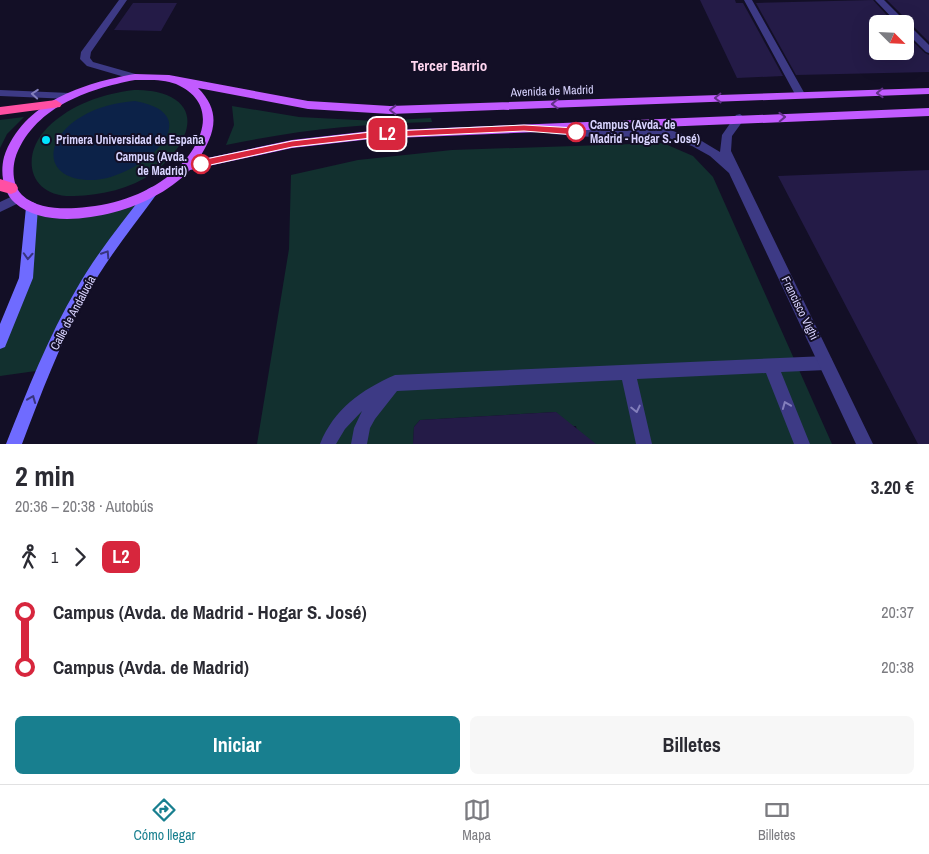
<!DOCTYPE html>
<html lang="es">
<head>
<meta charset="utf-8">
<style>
  :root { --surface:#fff; --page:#f7f7f7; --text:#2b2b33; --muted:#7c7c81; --line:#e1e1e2; --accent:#187f8f }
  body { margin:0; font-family:"Archivo Narrow",sans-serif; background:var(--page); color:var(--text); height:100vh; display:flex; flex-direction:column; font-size:19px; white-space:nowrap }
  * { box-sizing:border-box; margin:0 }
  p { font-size:16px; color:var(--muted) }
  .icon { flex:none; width:28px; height:28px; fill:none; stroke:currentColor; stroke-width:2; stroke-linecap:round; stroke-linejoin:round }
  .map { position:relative; height:444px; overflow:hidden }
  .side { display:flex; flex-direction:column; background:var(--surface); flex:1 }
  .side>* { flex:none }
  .badge { padding:0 10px; border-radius:8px; font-size:18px; line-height:32px }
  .needle { width:32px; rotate:114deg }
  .tools { position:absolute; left:869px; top:15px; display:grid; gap:10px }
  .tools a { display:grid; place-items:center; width:45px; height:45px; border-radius:8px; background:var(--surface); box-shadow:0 5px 20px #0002; font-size:25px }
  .map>.badge { position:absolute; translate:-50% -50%; box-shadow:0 0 0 2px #fff }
  .legs { display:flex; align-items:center; gap:8px; height:55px; padding:0 15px; font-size:16px }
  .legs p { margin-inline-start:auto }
  .head { display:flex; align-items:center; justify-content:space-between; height:85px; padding:0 15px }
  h1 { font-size:28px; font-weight:800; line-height:38px }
  .action { display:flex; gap:10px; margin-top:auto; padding:10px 15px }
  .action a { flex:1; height:58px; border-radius:8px; background:var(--accent); color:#fff; font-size:20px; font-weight:800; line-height:58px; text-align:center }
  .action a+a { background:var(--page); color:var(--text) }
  ul { padding:0 15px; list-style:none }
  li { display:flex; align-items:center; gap:18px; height:55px; font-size:19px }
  li i { display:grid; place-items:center; width:8px; height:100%; margin:0 6px; background:currentColor }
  li i::after { content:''; width:12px; height:12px; margin:-6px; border:4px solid; border-radius:50%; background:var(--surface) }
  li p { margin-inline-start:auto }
  li:first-child i { background:linear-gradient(#0000 50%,currentColor 0) }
  li:last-child i { background:linear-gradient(currentColor 50%,#0000 0) }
  .menu { display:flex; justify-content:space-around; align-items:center; height:70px; border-top:1px solid var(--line); background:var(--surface); font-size:14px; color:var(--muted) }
  .menu a { display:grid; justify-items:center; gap:2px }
  .menu .on { color:var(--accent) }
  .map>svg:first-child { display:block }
  .green { fill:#12302f }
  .water { fill:#0c2248 }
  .building { fill:#241b47 }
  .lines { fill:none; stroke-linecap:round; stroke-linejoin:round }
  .lane { fill:#3d3a85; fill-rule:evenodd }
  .street { fill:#3d3a85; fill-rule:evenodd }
  .secondary { fill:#6f6bff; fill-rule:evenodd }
  .primary { fill:#c25bff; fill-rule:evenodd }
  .highway { fill:#ff4fa3; fill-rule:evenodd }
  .oneway { stroke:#623188 }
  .oneway2 { stroke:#837fbc }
  .oneway3 { stroke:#38347d }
  .line-1 { fill:#d7263d; stroke:#fff }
  .stop-1-dot { fill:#fff; stroke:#d7263d; stroke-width:2.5 }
  .poi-dot { fill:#00e5ff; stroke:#130f26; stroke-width:2 }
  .labels { text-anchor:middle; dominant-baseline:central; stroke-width:4; stroke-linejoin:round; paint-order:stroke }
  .street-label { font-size:12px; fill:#d9d4ff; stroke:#130f26 }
  .stop-label { font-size:12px; font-weight:bold; fill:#d9d4ff; stroke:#130f26; text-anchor:start }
  .poi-label { font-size:12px; font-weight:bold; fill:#d9d4ff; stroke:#130f26; text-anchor:start }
  .far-district-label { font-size:15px; font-weight:bold; fill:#ffd6f0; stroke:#130f26 }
</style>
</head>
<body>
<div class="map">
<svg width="929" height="444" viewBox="0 0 929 444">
  <rect width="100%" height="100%" fill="#130f26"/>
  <path class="green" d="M 134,90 C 146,90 160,91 171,97 C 207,116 176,157 153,173 C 130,189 102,195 74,196 C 29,198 19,156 48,127 C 72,104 102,94 134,90 Z
    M 232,106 L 299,117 L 377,121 L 431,118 L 432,122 C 358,124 298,130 226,145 L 234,125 Z
    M 24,117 L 7,134 L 0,148 L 0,120 Z
    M 663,143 L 693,156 L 713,177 L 832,444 L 580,444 L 576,426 L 565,426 L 556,412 L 420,420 L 414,427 L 413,444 L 257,444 L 289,249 L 291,175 L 358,160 L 452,150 Z
    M 152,192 L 111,246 L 43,370 L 0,376 L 0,342 L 27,276 L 32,207 L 88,213 Z"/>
  <path class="water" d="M 135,101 C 214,115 138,179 93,180 C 42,181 43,139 81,117 C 98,106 116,103 135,101 Z"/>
  <path class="building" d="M 700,0 L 735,0 L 736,3 L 743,3 L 783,76 L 737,78 Z
    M 873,0 L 895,24 L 878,24 L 878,51 L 905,51 L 905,34 L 925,53 L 929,55 L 929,72 L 796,75 L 756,3 Z
    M 887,0 L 929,0 L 929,42 Z
    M 133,3 L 177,3 L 161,31 L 114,30 Z
    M 929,170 L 929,444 L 918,444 L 778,176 Z
    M 556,412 L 596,444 L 413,444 L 414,427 L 420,420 Z"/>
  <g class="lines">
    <path class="lane" d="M 19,193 L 25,198 L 23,201 L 0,212 L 0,202 Z
      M 826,356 L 831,358 L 833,363 L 831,368 L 826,370 L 781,372 L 810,444 L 794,444 L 766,373 L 637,379 L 652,444 L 636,444 L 622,380 L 397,391 L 375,419 L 370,428 L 367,444 L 351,444 L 354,428 L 362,411 L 345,429 L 336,444 L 320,444 C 334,409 361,390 395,375 Z"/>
    <path class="street" d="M 119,0 L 127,0 L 91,52 L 90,58 L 93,62 L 139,75 L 139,79 L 135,80 L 87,66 L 80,59 L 81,52 Z
      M 744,0 L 752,0 L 806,96 L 805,98 L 797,98 Z
      M 875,0 L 884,0 L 929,45 L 929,53 L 926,52 L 905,31 L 905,24 L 898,24 Z
      M 0,90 L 70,93 L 75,96 L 70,99 L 0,96 Z
      M 740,114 L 745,118 L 732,136 L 731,151 L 873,444 L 856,444 L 729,173 L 710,156 L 692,146 L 666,137 L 620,139 L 551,134 L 546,130 L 551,126 L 620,131 L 667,129 L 700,140 L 720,152 L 722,135 L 736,115 Z"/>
    <path class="secondary" d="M 152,187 L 158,192 L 156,195 C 132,228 106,260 86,296 C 60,343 41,394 22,444 L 6,444 C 27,391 48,337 77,288 C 97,253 123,221 148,189 Z
      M 32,202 L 36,204 L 38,207 L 33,278 L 5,347 L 0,349 L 0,324 L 19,278 L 26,207 L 28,204 Z"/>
    <path class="primary" d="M 135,74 L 169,75 L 308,101 L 390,106 L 929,88 L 929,94 L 390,114 L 308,109 L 198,88 C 222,112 215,134 198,160 L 292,140 L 371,131 L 929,108 L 929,116 L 371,139 L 292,148 L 190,170 C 179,181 167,190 153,197 C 119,216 48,232 15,203 C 3,192 0,173 4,157 C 23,102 83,83 135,74 ZM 135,80 C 148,80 164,79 176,84 C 223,105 200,150 171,174 C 144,196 110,206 76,208 C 58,209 36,208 22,195 C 13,186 12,171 15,159 C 32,108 87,89 135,80 Z"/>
    <path class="highway" d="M 56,100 L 62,104 L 60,107 L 0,115 L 0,107 Z
      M 0,179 L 16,184 L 18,188 L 16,192 L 11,194 L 0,191 Z"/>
  </g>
  <defs><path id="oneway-chevron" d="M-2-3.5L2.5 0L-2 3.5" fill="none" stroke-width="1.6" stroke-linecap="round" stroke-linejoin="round" transform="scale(1.25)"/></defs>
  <g class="oneway">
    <use href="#oneway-chevron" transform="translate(880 93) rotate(178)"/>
    <use href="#oneway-chevron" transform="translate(718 98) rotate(179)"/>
    <use href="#oneway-chevron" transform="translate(555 104) rotate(178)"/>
    <use href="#oneway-chevron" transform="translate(393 110) rotate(180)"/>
    <use href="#oneway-chevron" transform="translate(782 117) rotate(-2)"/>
  </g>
  <g class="oneway2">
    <use href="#oneway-chevron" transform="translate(35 94) rotate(-176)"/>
    <use href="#oneway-chevron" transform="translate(786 405) rotate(-112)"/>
    <use href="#oneway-chevron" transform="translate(636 409) rotate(77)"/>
  </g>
  <g class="oneway3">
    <use href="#oneway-chevron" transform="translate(106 254) rotate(-57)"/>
    <use href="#oneway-chevron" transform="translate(28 256) rotate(93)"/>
    <use href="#oneway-chevron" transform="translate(32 399) rotate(-68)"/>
  </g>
  <path class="line-1" d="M 524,125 L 576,128 L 580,132 L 576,135 L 524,131 L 371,138 L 292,147 L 201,167 L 197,164 L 201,160 L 292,141 L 371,132 Z"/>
  <g class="stop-1-dot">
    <circle cx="576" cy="132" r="9"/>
    <circle cx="201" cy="164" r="9"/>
  </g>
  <circle class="poi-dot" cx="46" cy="140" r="5"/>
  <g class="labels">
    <g class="street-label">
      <text transform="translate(552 91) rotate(-2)">Avenida de Madrid</text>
      <text transform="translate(800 308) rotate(64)">Francisco Vighi</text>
      <text transform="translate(73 313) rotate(-62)">Calle de Andalucía</text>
    </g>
    <g class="stop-label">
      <text x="590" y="125">Campus (Avda. de<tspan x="590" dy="14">Madrid - Hogar S. José)</tspan></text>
      <text x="187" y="157" text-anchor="end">Campus (Avda.<tspan x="187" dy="14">de Madrid)</tspan></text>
    </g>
    <g class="poi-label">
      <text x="56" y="140">Primera Universidad de España</text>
    </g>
    <g class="far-district-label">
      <text x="449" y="65">Tercer Barrio</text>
    </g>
  </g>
</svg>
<div class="tools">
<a><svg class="needle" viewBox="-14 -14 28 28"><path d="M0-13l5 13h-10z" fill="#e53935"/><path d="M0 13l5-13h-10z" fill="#7c7c81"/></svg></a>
</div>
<b class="badge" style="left:387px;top:134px;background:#d7263d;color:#fff">L2</b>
</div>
<section class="side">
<div class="head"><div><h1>2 min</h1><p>20:36 – 20:38 · Autobús</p></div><b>3.20 €</b></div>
<div class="legs"><svg class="icon" aria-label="walk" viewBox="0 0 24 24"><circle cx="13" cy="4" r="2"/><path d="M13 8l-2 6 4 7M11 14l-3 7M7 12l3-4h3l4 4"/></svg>1<svg class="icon" aria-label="forward" viewBox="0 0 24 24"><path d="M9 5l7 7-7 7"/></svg><b class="badge" style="background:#d7263d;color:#fff">L2</b></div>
<ul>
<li><i style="color:#d7263d"></i><b>Campus (Avda. de Madrid - Hogar S. José)</b><p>20:37</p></li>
<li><i style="color:#d7263d"></i><b>Campus (Avda. de Madrid)</b><p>20:38</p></li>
</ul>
<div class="action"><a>Iniciar</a><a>Billetes</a></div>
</section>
<nav class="menu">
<a class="on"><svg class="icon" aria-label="directions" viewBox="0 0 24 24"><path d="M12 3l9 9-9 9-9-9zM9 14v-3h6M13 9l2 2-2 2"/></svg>Cómo llegar</a>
<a><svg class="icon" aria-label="map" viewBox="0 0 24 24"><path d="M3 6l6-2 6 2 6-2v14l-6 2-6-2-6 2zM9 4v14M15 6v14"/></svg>Mapa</a>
<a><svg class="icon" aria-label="tickets" viewBox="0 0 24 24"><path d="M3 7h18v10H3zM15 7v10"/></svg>Billetes</a>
</nav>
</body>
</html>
